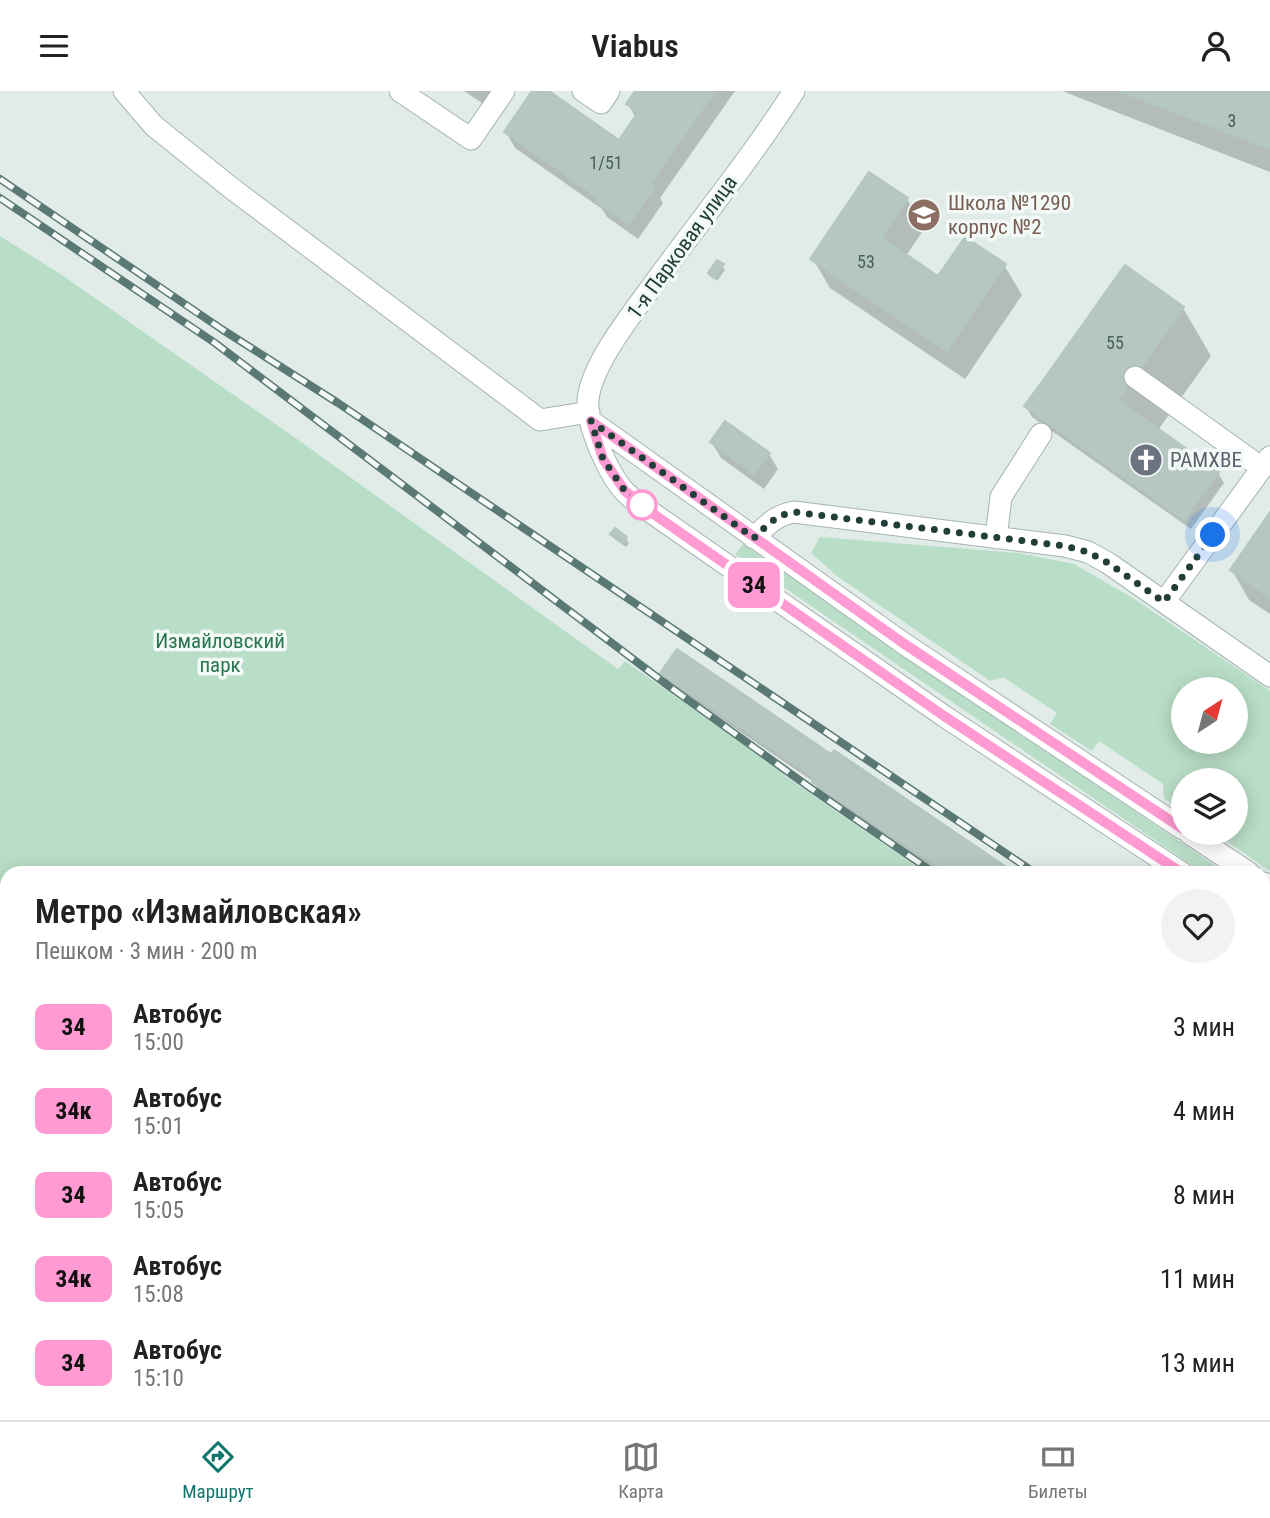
<!DOCTYPE html>
<html lang="ru">
<head>
<meta charset="utf-8">
<style>
  :root { --surface:#fff; --page:#f2f2f2; --text:#222; --muted:#767676; --line:#e0e0e0; --accent:#0f766e }
  body { margin:0; font-family:"Roboto Condensed",sans-serif; background:var(--page); color:var(--text); height:100vh; display:flex; flex-direction:column; font-size:26px; white-space:nowrap }
  * { box-sizing:border-box; margin:0 }
  p { font-size:23px; color:var(--muted) }
  .icon { flex:none; width:38px; height:38px; fill:none; stroke:currentColor; stroke-width:2; stroke-linecap:round; stroke-linejoin:round }
  .map { position:relative; flex:1; overflow:hidden }
  .sheet { position:absolute; left:0px; top:775px; width:1270px; height:555px; display:flex; flex-direction:column; background:var(--surface); border-radius:21px 21px 0 0; box-shadow:0 4px 18px #0003 }
  .sheet>* { flex:none }
  .badge { padding:0 14px; border-radius:10px; font-size:24px; line-height:46px }
  .needle { width:46px; rotate:36deg }
  .fabs { position:absolute; left:1171px; top:586px; display:grid; gap:14px }
  .fabs a { display:grid; place-items:center; width:77px; height:77px; border-radius:50%; background:var(--surface); box-shadow:0 4px 18px #0003; font-size:35px }
  .you { position:absolute; width:35px; height:35px; margin:-18px; border:5px solid #fff; border-radius:50%; background:#1a73e8; box-shadow:0 0 0 10px #1a73e833 }
  .map>.badge { position:absolute; translate:-50% -50%; box-shadow:0 0 0 4px #fff }
  .round { display:grid; place-items:center; flex:none; width:74px; height:74px; border-radius:37px; background:var(--page) }
  .head { display:flex; align-items:center; justify-content:space-between; height:119px; padding:0 35px }
  h1 { font-size:33px; font-weight:600; line-height:52px }
  ul { padding:0; list-style:none }
  li { display:flex; align-items:center; gap:21px; height:84px; padding:0 35px }
  li div { flex:1 }
  li b { display:block; font-size:26px }
  li em { font-style:normal }
  li .badge { min-width:77px; font-weight:700; text-align:center }
  header { display:flex; justify-content:space-between; align-items:center; height:91px; padding:0 35px; background:var(--surface); font-size:32px; font-weight:600 }
  .dock { display:flex; justify-content:space-around; align-items:center; height:98px; border-top:2px solid var(--line); background:var(--surface); font-size:19px; color:var(--muted) }
  .dock a { display:grid; justify-items:center; gap:4px }
  .dock .active { color:var(--accent) }
  .map>svg:first-child { display:block }
  .green { fill:#b9dec7; fill-rule:evenodd }
  .shadow { fill:#0003 }
  .building { fill:#b6c7c2; stroke:#b3c6c0; stroke-width:2 }
  .lines { fill:none; stroke-linecap:round; stroke-linejoin:round }
  .minor-casing { stroke:#a4b4b1; stroke-width:23 }
  .minor { stroke:#fff; stroke-width:21 }
  .rail-casing { stroke:#5b7974; stroke-width:8 }
  .rail { stroke:#f2f9f6; stroke-width:5; stroke-dasharray:16; stroke-linecap:butt }
  .line-casing { stroke:#fff; stroke-width:16 }
  .line { stroke:#ff9ad2; stroke-width:10 }
  .walk { stroke:#213e39; stroke-width:7; stroke-dasharray:0 12.6 }
  .stop-dot { fill:#fff; stroke:#ff9ad2; stroke-width:3.5 }
  .labels { text-anchor:middle; dominant-baseline:central; stroke-width:7; stroke-linejoin:round; paint-order:stroke }
  .number-label { font-size:18px; fill:#46605b }
  .education-label { font-size:21px; fill:#785e54; stroke:#f2f9f6; text-anchor:start }
  .street-label { font-size:21px; fill:#213e39; stroke:#f2f9f6 }
  .worship-label { font-size:21px; fill:#5b616d; stroke:#f2f9f6; text-anchor:start }
  .park-label { font-size:21px; fill:#29764f; stroke:#f2f9f6 }
</style>
</head>
<body>
<header><svg class="icon" aria-label="menu" viewBox="0 0 24 24"><path d="M4 6h16M4 12h16M4 18h16"/></svg>Viabus<svg class="icon" aria-label="person" viewBox="0 0 24 24"><circle cx="12" cy="8" r="4"/><path d="M4 21q1-7 8-7t8 7"/></svg></header>
<div class="map">
<svg width="1270" height="1329" viewBox="0 0 1270 1329">
  <rect width="100%" height="100%" fill="#e1ece9"/>
  <path class="green" d="M 0,145 L 62,184 L 297,348 L 618,578 L 625,570 L 783,681 L 785,685 L 926,782 L 7,782 L 7,1323 L 1264,1323 L 1264,1016 L 1270,1020 L 1270,1329 L 0,1329 Z
    M 820,446 L 1019,462 L 1074,473 L 1133,507 L 1270,600 L 1270,780 L 1215,742 L 1236,742 L 1236,690 L 1183,690 L 1183,720 L 1164,707 L 1163,693 L 1099,650 L 1092,660 L 1050,633 L 1057,622 L 1003,586 L 990,590 L 837,485 L 811,462 ZM 1236,598 L 1236,651 L 1183,651 L 1183,598 Z
    M 743,453 L 1226,782 L 1203,782 L 735,463 Z"/>
  <path class="shadow" d="M 464,0 L 498,0 L 488,16 Z
    M 534,0 L 546,0 L 620,51 L 636,27 L 628,13 L 637,0 L 735,0 L 660,107 L 663,112 L 638,148 L 607,126 L 602,118 L 515,57 L 506,41 Z
    M 1062,0 L 1270,0 L 1270,81 Z
    M 907,108 L 924,138 L 906,165 L 939,188 L 1004,174 L 1022,204 L 965,288 L 830,197 L 813,168 Z
    M 722,175 L 725,179 L 717,190 L 710,182 Z
    M 1183,217 L 1211,265 L 1158,339 L 1218,382 L 1224,392 L 1191,438 L 1032,326 L 1026,315 Z
    M 712,352 L 769,363 L 778,378 L 764,398 L 721,367 Z
    M 1270,424 L 1270,523 L 1249,509 L 1232,479 Z
    M 612,443 L 626,448 L 629,452 L 626,456 L 615,448 Z
    M 662,582 L 831,666 L 834,661 L 1012,782 L 939,782 L 820,701 L 814,691 L 668,592 Z
    M 1264,953 L 1270,958 L 1270,1007 L 1264,1003 Z"/>
  <path class="building" d="M 532,0 L 549,0 L 619,49 L 638,21 L 626,13 L 635,0 L 715,0 L 650,93 L 655,96 L 629,133 L 596,111 L 598,107 L 504,41 Z
    M 1119,0 L 1270,0 L 1270,58 Z
    M 869,81 L 908,107 L 882,147 L 938,185 L 965,146 L 1006,173 L 947,260 L 810,168 Z
    M 717,169 L 724,173 L 714,187 L 708,182 Z
    M 1125,174 L 1184,216 L 1098,337 L 1039,295 Z
    M 1039,295 L 1098,337 L 1118,309 L 1219,381 L 1184,429 L 1024,315 Z
    M 725,330 L 770,362 L 754,383 L 710,351 Z
    M 1270,421 L 1270,507 L 1230,479 Z
    M 615,437 L 627,446 L 623,453 L 610,443 Z
    M 677,558 L 831,663 L 834,659 L 1015,782 L 947,782 L 812,691 L 815,687 L 660,582 Z
    M 1264,951 L 1270,956 L 1270,1002 L 1264,998 Z"/>
  <g class="lines">
    <defs>
      <path id="minor" d="M 124,0 L 154,35 L 230,96 L 540,329 L 589,321
        M 400,0 L 471,48 L 504,0
        M 583,0 L 601,12 L 609,0
        M 794,0 C 752,66 702,127 656,190 C 635,219 591,273 588,309 C 586,333 609,384 625,401 C 634,410 645,417 655,424 L 944,625 L 1182,782
        M 1135,286 L 1262,377
        M 591,330 L 903,552 L 1183,738
        M 754,447 C 767,434 776,424 794,421 L 1065,455 L 1088,461 L 1108,472 L 1270,585
        M 996,447 L 1001,406 L 1041,343
        M 1164,511 L 1270,366
        M 1189,742 L 1249,782
        M 1264,792 L 1270,797
        M 1264,839 L 1270,843"/>
    </defs>
    <use href="#minor" class="minor-casing"/>
    <use href="#minor" class="minor"/>
    <defs>
      <path id="rail" d="M 0,88 L 223,239 L 338,312 L 1035,782
        M 0,107 L 215,252 L 670,596 L 809,696 L 934,782
        M 1264,938 L 1270,943
        M 1264,1009 L 1270,1013"/>
    </defs>
    <use href="#rail" class="rail-casing"/>
    <use href="#rail" class="rail"/>
  </g>
  <g class="lines">
    <defs>
      <path id="line" d="M 1182,782 L 944,625 L 655,424 L 625,400 L 603,368 L 591,330 L 903,552 L 1183,738"/>
    </defs>
    <use href="#line" class="line-casing"/>
    <use href="#line" class="line"/>
    <path class="walk" d="M 642,414 L 625,400 L 603,368 L 591,330 L 754,447 C 767,434 776,424 794,421 L 1065,455 L 1088,461 L 1108,472 L 1164,511 L 1213,444"/>
  </g>
  <defs>
    <symbol id="school-disc" viewBox="-11 -11 22 22"><circle r="9.5" fill="#8d6e63" stroke="#f2f9f6"/><path d="M0-5L7-2L0 1L-7-2ZM-4 1L0 2.5L4 1V4Q0 6-4 4Z" fill="#fff"/></symbol>
    <symbol id="church-disc" viewBox="-11 -11 22 22"><circle r="9.5" fill="#6b7280" stroke="#f2f9f6"/><path d="M-1.2-6h2.4v3.5h3.3v2.4h-3.3V6h-2.4V-.1h-3.3v-2.4h3.3Z" fill="#fff"/></symbol>
  </defs>
  <g fill-rule="evenodd">
    <use href="#school-disc" x="905" y="105" width="38" height="38"/>
    <use href="#church-disc" x="1127" y="350" width="38" height="38"/>
  </g>
  <circle class="stop-dot" cx="642" cy="414" r="14"/>
  <g class="labels">
    <g class="number-label">
      <text x="1232" y="29">3</text>
      <text x="606" y="71">1/51</text>
      <text x="866" y="170">53</text>
      <text x="1115" y="251">55</text>
    </g>
    <g class="education-label">
      <text x="948" y="112">Школа №1290<tspan x="948" dy="24">корпус №2</tspan></text>
    </g>
    <g class="street-label">
      <text transform="translate(682 156) rotate(-54)">1-я Парковая улица</text>
    </g>
    <g class="worship-label">
      <text x="1170" y="369">РАМХВЕ</text>
    </g>
    <g class="park-label">
      <text x="220" y="550">Измайловский<tspan x="220" dy="24">парк</tspan></text>
    </g>
  </g>
</svg>
<div class="fabs">
<a><svg class="needle" viewBox="-14 -14 28 28"><path d="M0-13l5 13h-10z" fill="#e53935"/><path d="M0 13l5-13h-10z" fill="#767676"/></svg></a>
<a><svg class="icon" aria-label="layers" viewBox="0 0 24 24"><path d="M12 4l9 5-9 5-9-5zM3 14l9 5 9-5"/></svg></a>
</div>
<div class="you" style="left:1213px;top:444px"></div>
<b class="badge" style="left:754px;top:494px;background:#ff9ad2;color:#111">34</b>
<section class="sheet">
<div class="head"><div><h1>Метро «Измайловская»</h1><p>Пешком · 3 мин · 200 m</p></div><a class="round"><svg class="icon" aria-label="heart" viewBox="0 0 24 24"><path d="M12 20l-8-8c-3-5 5-10 8-4 3-6 11-1 8 4z"/></svg></a></div>
<ul>
<li><span class="badge" style="background:#ff9ad2;color:#111">34</span><div><b>Автобус</b><p>15:00</p></div><em>3 мин</em></li>
<li><span class="badge" style="background:#ff9ad2;color:#111">34к</span><div><b>Автобус</b><p>15:01</p></div><em>4 мин</em></li>
<li><span class="badge" style="background:#ff9ad2;color:#111">34</span><div><b>Автобус</b><p>15:05</p></div><em>8 мин</em></li>
<li><span class="badge" style="background:#ff9ad2;color:#111">34к</span><div><b>Автобус</b><p>15:08</p></div><em>11 мин</em></li>
<li><span class="badge" style="background:#ff9ad2;color:#111">34</span><div><b>Автобус</b><p>15:10</p></div><em>13 мин</em></li>
</ul>
</section>
</div>
<nav class="dock">
<a class="active"><svg class="icon" aria-label="directions" viewBox="0 0 24 24"><path d="M12 3l9 9-9 9-9-9zM9 14v-3h6M13 9l2 2-2 2"/></svg>Маршрут</a>
<a><svg class="icon" aria-label="map" viewBox="0 0 24 24"><path d="M3 6l6-2 6 2 6-2v14l-6 2-6-2-6 2zM9 4v14M15 6v14"/></svg>Карта</a>
<a><svg class="icon" aria-label="tickets" viewBox="0 0 24 24"><path d="M3 7h18v10H3zM15 7v10"/></svg>Билеты</a>
</nav>
</body>
</html>
